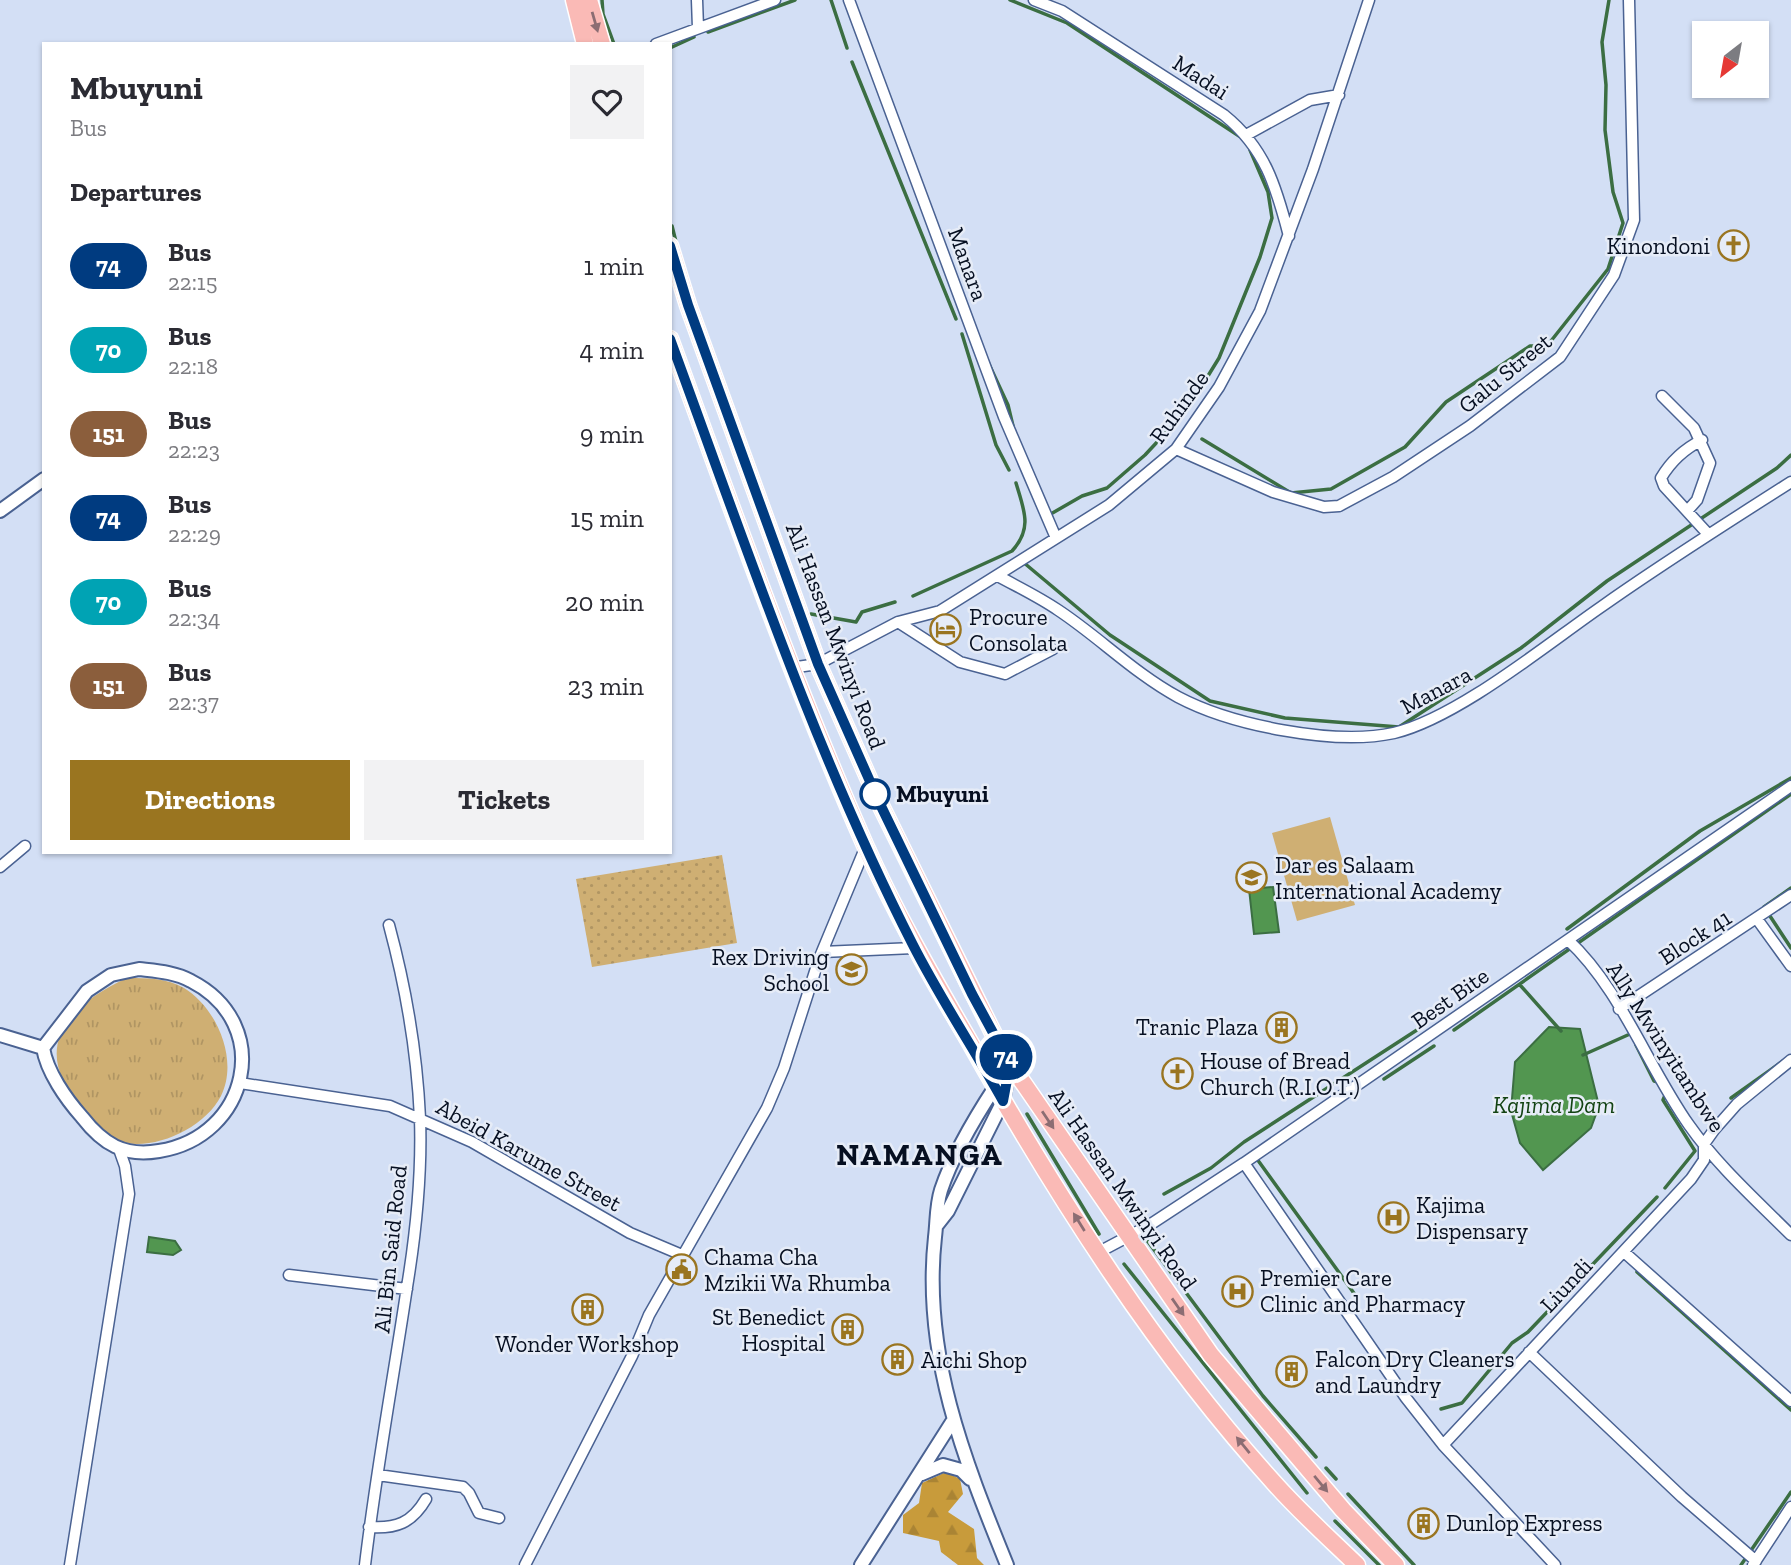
<!DOCTYPE html>
<html lang="en">
<head>
<meta charset="utf-8">
<style>
  :root { --surface:#fff; --page:#f2f2f3; --text:#2b2b33; --muted:#7c7c81; --accent:#9a7520 }
  body { margin:0; font-family:"Zilla Slab",serif; background:var(--page); color:var(--text); height:100vh; display:flex; flex-direction:column; font-size:26px; white-space:nowrap }
  * { box-sizing:border-box; margin:0 }
  p { font-size:23px; color:var(--muted) }
  .icon { flex:none; width:38px; height:38px; fill:none; stroke:currentColor; stroke-width:2; stroke-linecap:round; stroke-linejoin:round }
  .map { position:relative; flex:1; overflow:hidden }
  .side { position:absolute; left:42px; top:42px; width:630px; height:812px; display:flex; flex-direction:column; background:var(--surface); border-radius:0px; box-shadow:0 2px 5px #0004 }
  .side>* { flex:none }
  .badge { padding:0 14px; border-radius:23px; font-size:24px; line-height:46px }
  .needle { width:46px; rotate:211deg }
  .controls { position:absolute; left:1692px; top:21px; display:grid; gap:14px }
  .controls a { display:grid; place-items:center; width:77px; height:77px; border-radius:0px; background:var(--surface); box-shadow:0 2px 5px #0004; font-size:35px }
  .map>.badge { position:absolute; translate:-50% -50%; box-shadow:0 0 0 4px #fff }
  h2 { padding:0 28px; font-size:26px; line-height:63px }
  .round { display:grid; place-items:center; flex:none; width:74px; height:74px; border-radius:0px; background:var(--page) }
  .overview { display:flex; align-items:center; justify-content:space-between; height:119px; padding:0 28px }
  h1 { font-size:33px; font-weight:700; line-height:52px }
  .action { display:flex; gap:14px; margin-top:auto; padding:14px 28px }
  .action a { flex:1; height:80px; border-radius:0px; background:var(--accent); color:#fff; font-size:28px; font-weight:700; line-height:80px; text-align:center }
  .action a+a { background:var(--page); color:var(--text) }
  ul { padding:0; list-style:none }
  li { display:flex; align-items:center; gap:21px; height:84px; padding:0 28px }
  li div { flex:1 }
  li b { display:block; font-size:26px }
  li em { font-style:normal }
  li .badge { min-width:77px; font-weight:700; text-align:center }
  .map>svg:first-child { display:block }
  .grass { fill:url(#grass-tufts) }
  .forest { fill:url(#forest-firs) }
  .park { fill:url(#park-dots) }
  .garden { fill:#cfaf73 }
  .water { fill:#529650; stroke:#3b6e42; stroke-width:2 }
  .lines { fill:none; stroke-linecap:round; stroke-linejoin:round }
  .stream { stroke:#3b6e42; stroke-width:3.5 }
  .minor-casing { stroke:#4a6292; stroke-width:13 }
  .tertiary-casing { stroke:#4a6292; stroke-width:16 }
  .trunk-casing { stroke:#fff; stroke-width:19 }
  .minor { stroke:#fff; stroke-width:10 }
  .tertiary { stroke:#fff; stroke-width:12 }
  .trunk { stroke:#fabab6; stroke-width:16 }
  .oneway { fill:#8c6d73 }
  .line-casing { stroke:#fff; stroke-width:16 }
  .line { stroke:#003b80; stroke-width:10 }
  .stop-dot { fill:#fff; stroke:#003b80; stroke-width:3.5 }
  .labels { text-anchor:middle; dominant-baseline:central; stroke-width:5; stroke-linejoin:round; paint-order:stroke }
  .street-label { font-size:23px; fill:#060f21; stroke:#e6ecf7 }
  .poi-label { font-size:23px; fill:#060f21; stroke:#e6ecf7; text-anchor:start }
  .stop-label { font-size:23px; font-weight:bold; fill:#060f21; stroke:#e6ecf7; text-anchor:start }
  .water-label { font-size:24px; font-style:italic; fill:#134313; stroke:#e6ecf7 }
  .district-label { font-size:30px; font-weight:bold; letter-spacing:2px; fill:#060f21; stroke:#e6ecf7 }
</style>
</head>
<body>
<div class="map">
<svg width="1791" height="1565" viewBox="0 0 1791 1565">
  <defs>
    <pattern id="grass-tufts" width="24" height="20" patternUnits="userSpaceOnUse" patternTransform="scale(1.75)"><rect width="24" height="20" fill="#cfaf73"/><path d="M3 7l-1-3M5 7V3M7 7l1-3M15 17l-1-3M17 17v-4M19 17l1-3" fill="none" stroke="#b09563"/></pattern>
    <pattern id="forest-firs" width="22" height="20" patternUnits="userSpaceOnUse" patternTransform="scale(1.75)"><rect width="22" height="20" fill="#c89b3b"/><path d="M5 1l3.5 6h-7zM16 11l3.5 6h-7z" fill="#aa8434"/></pattern>
    <pattern id="park-dots" width="8" height="8" patternUnits="userSpaceOnUse" patternTransform="scale(1.75)"><rect width="8" height="8" fill="#cfaf73"/><path d="M2 2h.1M6 6h.1" fill="none" stroke="#b09563" stroke-width="1.8" stroke-linecap="round"/></pattern>
  </defs>
  <rect width="100%" height="100%" fill="#d3dff5"/>
  <path class="grass" d="M 127,978 C 147,978 167,978 184,988 C 217,1008 239,1060 221,1096 C 205,1127 159,1149 125,1143 C 109,1140 94,1123 84,1111 C 29,1050 64,1007 127,978 Z"/>
  <path class="forest" d="M 946,1472 L 960,1479 L 963,1494 L 948,1512 L 974,1529 L 977,1558 L 984,1565 L 958,1565 L 941,1552 L 939,1541 L 903,1533 L 903,1515 L 919,1503 L 922,1483 Z"/>
  <path class="park" d="M 722,855 L 737,943 L 592,967 L 576,879 Z"/>
  <path class="garden" d="M 1330,817 L 1355,905 L 1297,921 L 1272,833 Z"/>
  <path class="water" d="M 1273,887 L 1279,932 L 1254,934 L 1249,889 Z
    M 1549,1027 L 1580,1029 L 1599,1106 L 1591,1128 L 1543,1170 L 1520,1143 L 1511,1111 L 1515,1062 Z
    M 149,1237 L 175,1241 L 181,1250 L 173,1255 L 147,1252 Z"/>
  <g class="lines">
    <path class="stream" d="M 602,0 L 603,14 L 614,44
      M 831,0 L 847,48
      M 1010,0 L 1067,23 L 1239,136
      M 708,32 L 795,0
      M 670,48 L 694,37
      M 852,62 L 956,319
      M 672,226 L 676,242
      M 962,334 L 996,445 L 1009,470
      M 988,362 L 1008,405 L 1013,426
      M 1202,439 L 1291,493 L 1331,489 L 1405,447 L 1446,402 L 1530,346 L 1547,346 L 1608,269 L 1623,223 L 1613,192 L 1605,130 L 1606,85 L 1602,42 L 1609,0
      M 1049,515 L 1082,496 L 1107,488 L 1145,455 L 1187,410 L 1219,358 L 1260,257 L 1272,218 L 1268,192 L 1250,150
      M 1023,562 L 1110,635 L 1210,701 L 1285,718 L 1399,727 L 1521,648 L 1607,581 L 1777,468 L 1791,455
      M 913,596 L 1012,551 C 1033,528 1024,510 1016,483
      M 811,614 L 856,622 L 862,612 L 895,602
      M 1791,888 L 1764,907 L 1791,948
      M 1567,929 L 1700,831 L 1791,778
      M 1520,985 L 1561,1031
      M 1454,1030 L 1791,794
      M 1636,1045 L 1654,1081 L 1658,1082
      M 1583,1055 L 1630,1034 L 1629,1031
      M 1384,1079 L 1434,1046
      M 1731,1098 L 1783,1061
      M 1027,1114 L 1099,1234
      M 1257,1159 L 1356,1296
      M 1665,1188 L 1695,1151 L 1663,1100 L 1666,1093
      M 1164,1194 L 1211,1168 L 1244,1142 L 1420,1028
      M 1119,1197 L 1127,1208
      M 1146,1239 L 1263,1396 L 1316,1457
      M 1124,1264 L 1307,1493
      M 1637,1272 L 1791,1410
      M 1441,1409 L 1462,1403 L 1512,1343 L 1528,1332 L 1657,1197
      M 1326,1468 L 1336,1479
      M 1348,1494 L 1414,1565
      M 1335,1521 L 1379,1565
      M 1741,1565 L 1791,1492"/>
    <defs>
      <path id="minor" d="M 697,0 L 698,28
        M 849,0 L 1004,417 L 1056,538
        M 1034,0 L 1062,11 L 1224,115 C 1265,148 1276,186 1289,236
        M 656,44 L 775,0
        M 1248,134 L 1310,100 L 1339,95
        M 1662,396 L 1694,428 L 1710,463 L 1697,500 L 1688,510
        M 1702,440 C 1684,449 1671,461 1661,478 L 1664,486 L 1708,534
        M 1176,449 L 1273,492 L 1324,507 L 1339,506 L 1393,477 L 1470,426 L 1560,357 L 1614,275 L 1634,220 L 1629,0
        M 998,576 C 1018,587 1039,597 1058,610 C 1099,637 1134,673 1178,697 C 1231,725 1334,746 1394,733 C 1457,718 1546,645 1601,607 C 1663,563 1727,523 1791,482
        M 898,622 L 960,662 L 1005,674 L 1053,649
        M 790,668 L 818,664 L 898,622 L 940,611 L 1109,505 L 1176,449 L 1219,387 L 1260,311 L 1313,169 L 1369,0
        M 0,867 L 25,846
        M 1757,919 L 1791,966
        M 1568,940 C 1620,988 1648,1067 1689,1125 C 1717,1165 1756,1200 1791,1235
        M 822,952 L 914,948
        M 1619,1009 L 1791,895
        M 240,1083 L 390,1106 L 472,1142 L 630,1233 L 682,1255
        M 1244,1163 L 1406,1398 L 1443,1445 L 1555,1565
        M 1099,1252 L 1148,1226 L 1244,1163 L 1791,786
        M 1624,1252 L 1791,1401
        M 289,1275 L 407,1289
        M 1529,1352 L 1682,1497 L 1756,1561
        M 1443,1445 L 1691,1179 L 1704,1160 L 1704,1144 L 1714,1130 L 1737,1104 L 1791,1060
        M 378,1475 L 463,1487 L 469,1493 L 479,1513 L 499,1518
        M 369,1527 C 396,1529 412,1523 426,1499
        M 70,1565 L 129,1194 L 125,1166 L 119,1149
        M 365,1565 C 376,1472 393,1380 407,1287 C 416,1232 422,1175 420,1118 C 417,1053 406,988 389,925
        M 525,1565 L 632,1356 L 649,1315 L 767,1108 L 784,1068 L 819,959 L 866,846
        M 1753,1565 L 1791,1507"/>
      <path id="tertiary" d="M 0,511 L 44,479
        M 139,969 C 156,971 175,972 191,981 C 275,1024 249,1137 159,1151 C 124,1157 103,1144 82,1117 C 66,1099 47,1072 43,1048 L 87,991 L 111,975 Z
        M 0,1035 L 43,1048
        M 995,1087 C 974,1119 953,1154 941,1190 C 936,1206 937,1221 935,1237 C 922,1354 964,1459 1007,1565
        M 937,1225 L 948,1211 L 1003,1101 L 1010,1064
        M 922,1474 L 943,1465 L 961,1470 L 970,1479
        M 861,1565 L 952,1422"/>
      <path id="trunk" d="M 574,0 L 585,44
        M 589,0 L 602,44
        M 670,246 L 688,305 L 818,664 L 880,804 L 1004,1055 L 1211,1355 L 1343,1510 L 1396,1565
        M 670,339 C 732,509 792,679 865,845 C 896,915 934,980 972,1046 C 1059,1200 1157,1354 1276,1485 C 1301,1513 1330,1539 1357,1565"/>
    </defs>
    <use href="#minor" class="minor-casing"/>
    <use href="#tertiary" class="tertiary-casing"/>
    <use href="#trunk" class="trunk-casing"/>
    <use href="#minor" class="minor"/>
    <use href="#tertiary" class="tertiary"/>
    <use href="#trunk" class="trunk"/>
  </g>
  <defs><path id="oneway-solid" d="M-6-.8H1V-3.2L6.5 0L1 3.2V.8H-6Z" transform="scale(1.75)"/></defs>
  <g class="oneway">
    <use href="#oneway-solid" transform="translate(595 22) rotate(74)"/>
    <use href="#oneway-solid" transform="translate(1048 1120) rotate(56)"/>
    <use href="#oneway-solid" transform="translate(1079 1222) rotate(-122)"/>
    <use href="#oneway-solid" transform="translate(1178 1307) rotate(55)"/>
    <use href="#oneway-solid" transform="translate(1243 1445) rotate(-129)"/>
    <use href="#oneway-solid" transform="translate(1321 1484) rotate(50)"/>
  </g>
  <g class="lines">
    <defs>
      <path id="line" d="M 670,246 L 688,305 L 818,664 L 880,804 L 972,994 L 1010,1064 L 1003,1101 C 974,1049 940,998 913,945 C 814,751 745,543 670,339"/>
    </defs>
    <use href="#line" class="line-casing"/>
    <use href="#line" class="line"/>
  </g>
  <defs>
    <symbol id="church-ring" viewBox="-11 -11 22 22"><circle r="9.5" fill="#e6ecf7" stroke="#9a7520" stroke-width="1.5"/><path d="M-1.2-6h2.4v3.5h3.3v2.4h-3.3V6h-2.4V-.1h-3.3v-2.4h3.3Z" fill="#9a7520"/></symbol>
    <symbol id="hotel-ring" viewBox="-11 -11 22 22"><circle r="9.5" fill="#e6ecf7" stroke="#9a7520" stroke-width="1.5"/><path d="M-6-4.5h1.5V1H6V5H4.5V3h-9V5H-6ZM-4 0a1.8 1.8 0 1 1 3.6 0ZM.5 0V-2.5h3Q6-2.5 6 0Z" fill="#9a7520"/></symbol>
    <symbol id="school-ring" viewBox="-11 -11 22 22"><circle r="9.5" fill="#e6ecf7" stroke="#9a7520" stroke-width="1.5"/><path d="M0-5L7-2L0 1L-7-2ZM-4 1L0 2.5L4 1V4Q0 6-4 4Z" fill="#9a7520"/></symbol>
    <symbol id="university-ring" viewBox="-11 -11 22 22"><circle r="9.5" fill="#e6ecf7" stroke="#9a7520" stroke-width="1.5"/><path d="M0-5L7-2L0 1L-7-2ZM-4 1L0 2.5L4 1V4Q0 6-4 4Z" fill="#9a7520"/></symbol>
    <symbol id="building-ring" viewBox="-11 -11 22 22"><circle r="9.5" fill="#e6ecf7" stroke="#9a7520" stroke-width="1.5"/><path d="M-4-6H4V6H1V3H-1V6H-4ZM-2.5-4.3h1.7v1.8h-1.7ZM.8-4.3h1.7v1.8H.8ZM-2.5-1h1.7V.8h-1.7ZM.8-1h1.7V.8H.8Z" fill="#9a7520"/></symbol>
    <symbol id="hospital-ring" viewBox="-11 -11 22 22"><circle r="9.5" fill="#e6ecf7" stroke="#9a7520" stroke-width="1.5"/><path d="M-5-5h3v3.5h4V-5h3V5h-3V1.5h-4V5h-3Z" fill="#9a7520"/></symbol>
    <symbol id="civic-ring" viewBox="-11 -11 22 22"><circle r="9.5" fill="#e6ecf7" stroke="#9a7520" stroke-width="1.5"/><path d="M-.6-6.5H3V-4.5H.6V-3L4-1V1h2V6H-6V1h2V-1L-.6-3ZM-1.2 2.5V6h2.4V2.5Z" fill="#9a7520"/></symbol>
  </defs>
  <g fill-rule="evenodd">
    <use href="#church-ring" x="1716" y="228" width="35" height="35"/>
    <use href="#hotel-ring" x="928" y="612" width="35" height="35"/>
    <use href="#school-ring" x="1234" y="860" width="35" height="35"/>
    <use href="#university-ring" x="834" y="952" width="35" height="35"/>
    <use href="#building-ring" x="1264" y="1010" width="35" height="35"/>
    <use href="#church-ring" x="1160" y="1056" width="35" height="35"/>
    <use href="#hospital-ring" x="1376" y="1200" width="35" height="35"/>
    <use href="#civic-ring" x="664" y="1252" width="35" height="35"/>
    <use href="#hospital-ring" x="1220" y="1274" width="35" height="35"/>
    <use href="#building-ring" x="570" y="1292" width="35" height="35"/>
    <use href="#building-ring" x="830" y="1312" width="35" height="35"/>
    <use href="#building-ring" x="880" y="1342" width="35" height="35"/>
    <use href="#building-ring" x="1274" y="1354" width="35" height="35"/>
    <use href="#building-ring" x="1406" y="1506" width="35" height="35"/>
  </g>
  <circle class="stop-dot" cx="875" cy="794" r="14"/>
  <g class="labels">
    <g class="street-label">
      <text transform="translate(1201 77) rotate(33)">Madai</text>
      <text transform="translate(968 264) rotate(70)">Manara</text>
      <text transform="translate(1505 373) rotate(-39)">Galu Street</text>
      <text transform="translate(1179 407) rotate(-54)">Ruhinde</text>
      <text transform="translate(836 636) rotate(69)">Ali Hassan Mwinyi Road</text>
      <text transform="translate(1436 690) rotate(-28)">Manara</text>
      <text transform="translate(1695 937) rotate(-33)">Block 41</text>
      <text transform="translate(1450 998) rotate(-35)">Best Bite</text>
      <text transform="translate(1666 1047) rotate(57)">Ally Mwinyitambwe</text>
      <text transform="translate(529 1155) rotate(29)">Abeid Karume Street</text>
      <text transform="translate(1123 1189) rotate(55)">Ali Hassan Mwinyi Road</text>
      <text transform="translate(390 1249) rotate(-84)">Ali Bin Said Road</text>
      <text transform="translate(1566 1285) rotate(-47)">Liundi</text>
    </g>
    <g class="poi-label">
      <text x="1710" y="246" text-anchor="end">Kinondoni</text>
      <text x="969" y="617">Procure<tspan x="969" dy="26">Consolata</tspan></text>
      <text x="1275" y="865">Dar es Salaam<tspan x="1275" dy="26">International Academy</tspan></text>
      <text x="829" y="957" text-anchor="end">Rex Driving<tspan x="829" dy="26">School</tspan></text>
      <text x="1258" y="1027" text-anchor="end">Tranic Plaza</text>
      <text x="1200" y="1061">House of Bread<tspan x="1200" dy="26">Church (R.I.O.T.)</tspan></text>
      <text x="1416" y="1205">Kajima<tspan x="1416" dy="26">Dispensary</tspan></text>
      <text x="704" y="1257">Chama Cha<tspan x="704" dy="26">Mzikii Wa Rhumba</tspan></text>
      <text x="1260" y="1278">Premier Care<tspan x="1260" dy="26">Clinic and Pharmacy</tspan></text>
      <text x="825" y="1317" text-anchor="end">St Benedict<tspan x="825" dy="26">Hospital</tspan></text>
      <text x="587" y="1344" text-anchor="middle">Wonder Workshop</text>
      <text x="1315" y="1359">Falcon Dry Cleaners<tspan x="1315" dy="26">and Laundry</tspan></text>
      <text x="921" y="1360">Aichi Shop</text>
      <text x="1446" y="1523">Dunlop Express</text>
    </g>
    <g class="stop-label">
      <text x="896" y="794">Mbuyuni</text>
    </g>
    <g class="water-label">
      <text x="1554" y="1104">Kajima Dam</text>
    </g>
    <g class="district-label">
      <text x="920" y="1155">NAMANGA</text>
    </g>
  </g>
</svg>
<div class="controls">
<a><svg class="needle" viewBox="-14 -14 28 28"><path d="M0-13l5 13h-10z" fill="#e53935"/><path d="M0 13l5-13h-10z" fill="#7c7c81"/></svg></a>
</div>
<b class="badge" style="left:1006px;top:1057px;background:#003b80;color:#fff">74</b>
<section class="side">
<div class="overview"><div><h1>Mbuyuni</h1><p>Bus</p></div><a class="round"><svg class="icon" aria-label="heart" viewBox="0 0 24 24"><path d="M12 20l-8-8c-3-5 5-10 8-4 3-6 11-1 8 4z"/></svg></a></div>
<h2>Departures</h2>
<ul>
<li><span class="badge" style="background:#003b80;color:#fff">74</span><div><b>Bus</b><p>22:15</p></div><em>1 min</em></li>
<li><span class="badge" style="background:#00a3b4;color:#fff">70</span><div><b>Bus</b><p>22:18</p></div><em>4 min</em></li>
<li><span class="badge" style="background:#8b5e3c;color:#fff">151</span><div><b>Bus</b><p>22:23</p></div><em>9 min</em></li>
<li><span class="badge" style="background:#003b80;color:#fff">74</span><div><b>Bus</b><p>22:29</p></div><em>15 min</em></li>
<li><span class="badge" style="background:#00a3b4;color:#fff">70</span><div><b>Bus</b><p>22:34</p></div><em>20 min</em></li>
<li><span class="badge" style="background:#8b5e3c;color:#fff">151</span><div><b>Bus</b><p>22:37</p></div><em>23 min</em></li>
</ul>
<div class="action"><a>Directions</a><a>Tickets</a></div>
</section>
</div>
</body>
</html>
